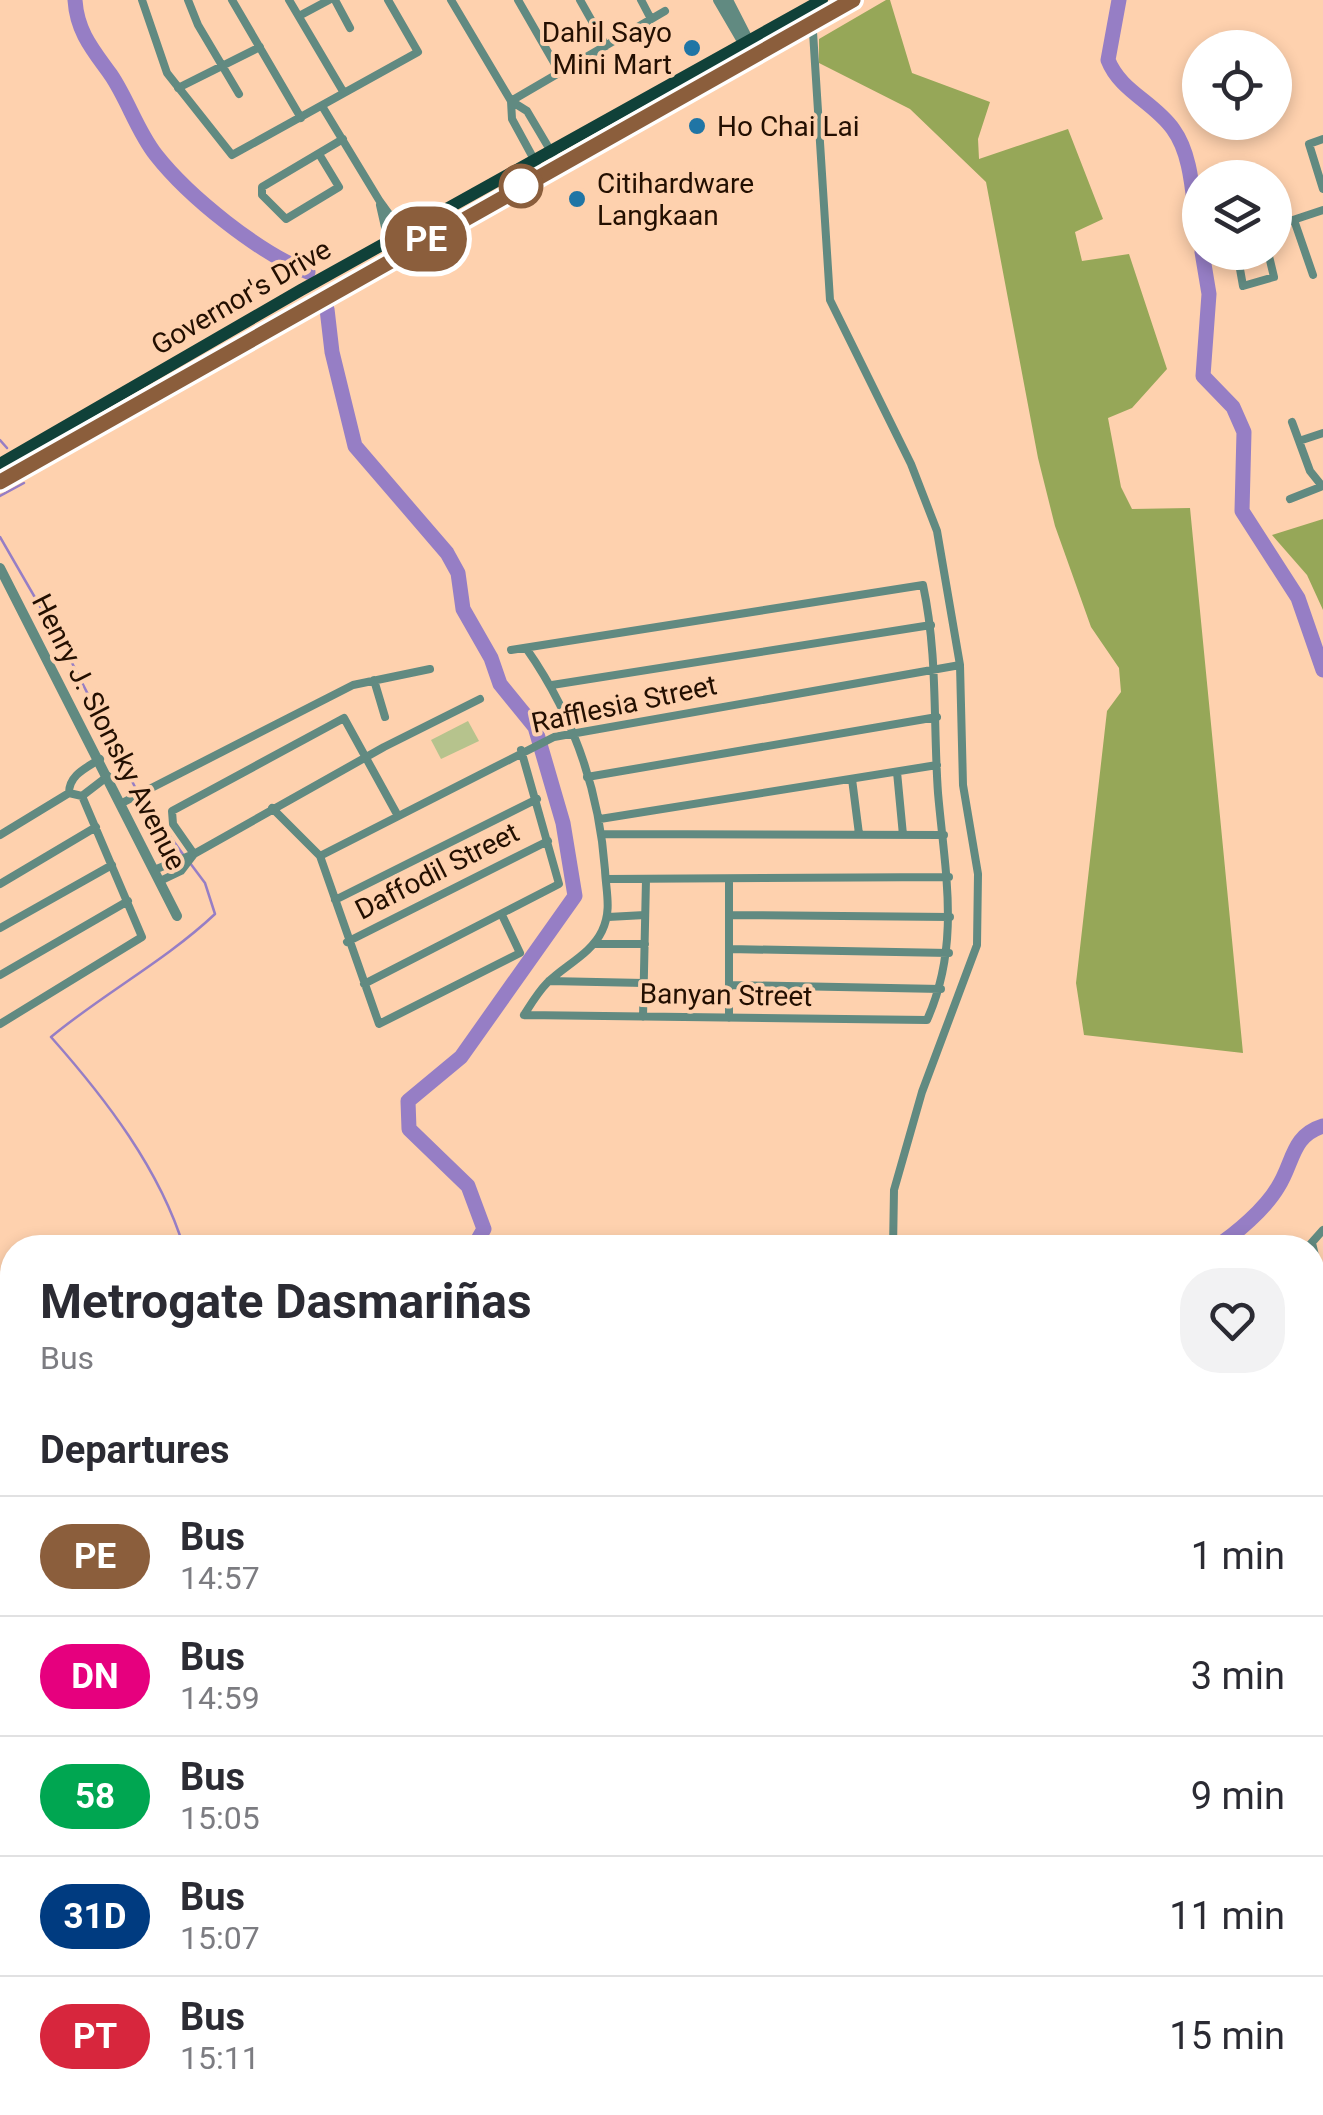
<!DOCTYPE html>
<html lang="en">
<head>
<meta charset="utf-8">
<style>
  :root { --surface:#fff; --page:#f2f2f3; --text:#2b2b33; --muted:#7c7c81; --line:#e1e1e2 }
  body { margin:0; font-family:Roboto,sans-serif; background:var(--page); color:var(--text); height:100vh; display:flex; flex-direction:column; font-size:38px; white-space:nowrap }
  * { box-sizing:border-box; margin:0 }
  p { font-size:32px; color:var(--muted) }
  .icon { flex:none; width:55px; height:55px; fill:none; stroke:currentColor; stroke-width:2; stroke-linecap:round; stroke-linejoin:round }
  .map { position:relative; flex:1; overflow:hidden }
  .sheet { position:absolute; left:0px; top:1235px; width:1325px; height:880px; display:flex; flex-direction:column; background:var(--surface); border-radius:40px 40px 0 0; box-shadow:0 5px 15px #0003 }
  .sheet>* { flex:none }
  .badge { padding:0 20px; border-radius:32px; font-size:35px; line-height:65px }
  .controls { position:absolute; left:1182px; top:30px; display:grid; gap:20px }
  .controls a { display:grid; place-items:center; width:110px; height:110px; border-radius:50%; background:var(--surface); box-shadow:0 5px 15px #0003; font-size:50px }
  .map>.badge { position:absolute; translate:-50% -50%; box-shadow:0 0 0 5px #fff }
  h2 { padding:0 40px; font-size:38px; line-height:90px }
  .round { display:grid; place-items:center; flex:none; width:105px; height:105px; border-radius:40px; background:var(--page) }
  .headline { display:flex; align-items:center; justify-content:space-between; height:170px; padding:0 40px }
  h1 { font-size:48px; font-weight:700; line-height:75px }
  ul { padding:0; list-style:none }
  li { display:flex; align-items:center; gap:30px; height:120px; padding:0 40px; border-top:2px solid var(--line) }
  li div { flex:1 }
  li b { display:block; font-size:38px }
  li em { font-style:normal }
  li .badge { min-width:110px; font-weight:700; text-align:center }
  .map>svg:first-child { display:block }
  .green { fill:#b6c38d }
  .forest { fill:#96a758 }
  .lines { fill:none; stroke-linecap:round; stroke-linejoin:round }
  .stream { stroke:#967ec5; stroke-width:2.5 }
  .river { stroke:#967ec5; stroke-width:15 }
  .minor { stroke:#618a81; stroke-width:8 }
  .tertiary { stroke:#618a81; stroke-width:10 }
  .primary { stroke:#104139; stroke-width:12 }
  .line-casing { stroke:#fff; stroke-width:22 }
  .line { stroke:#8b5e3c; stroke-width:15 }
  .poi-dot { fill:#2075a5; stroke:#fed1ae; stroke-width:4 }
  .stop-dot { fill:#fff; stroke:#8b5e3c; stroke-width:5 }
  .labels { text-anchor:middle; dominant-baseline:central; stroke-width:8; stroke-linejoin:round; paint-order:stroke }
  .poi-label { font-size:28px; fill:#230f01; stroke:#fed1ae; text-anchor:start }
  .street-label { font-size:28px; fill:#230f01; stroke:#fed1ae }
</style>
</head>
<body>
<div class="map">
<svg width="1323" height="2115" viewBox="0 0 1323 2115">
  <rect width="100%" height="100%" fill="#fed1ae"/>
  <path class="green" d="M 468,721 L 479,741 L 441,759 L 431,740 Z"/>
  <path class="forest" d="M 886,0 L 890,0 L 912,73 L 990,102 L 978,139 L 979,159 L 1068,129 L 1103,219 L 1075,232 L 1082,261 L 1129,254 L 1167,369 L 1132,408 L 1108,418 L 1121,487 L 1132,509 L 1190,508 L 1243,1053 L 1084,1035 L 1076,983 L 1107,711 L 1121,692 L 1119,668 L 1091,627 L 1055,526 L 1038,458 L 986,182 L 910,109 L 819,63 L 819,39 Z
    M 1323,519 L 1323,610 L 1307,575 L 1272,535 Z"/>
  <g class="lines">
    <path class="stream" d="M 0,440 L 7,448
      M 0,496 L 24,483
      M 0,537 L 67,653 L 137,791 L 185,857
      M 184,1248 C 160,1169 105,1098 51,1037 C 104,993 165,961 215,914 L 205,883 L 190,863
      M 1312,1805 L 1319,1773
      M 1306,2102 L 1314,2115"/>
    <path class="river" d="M 75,0 C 77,32 93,50 111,75 C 128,100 137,131 156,155 C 189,197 259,253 308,272
      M 1119,0 L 1108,60 C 1120,91 1154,102 1173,129 C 1195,159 1192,207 1200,244
      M 1202,252 L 1209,294 L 1203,376 L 1233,407 L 1244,432 L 1242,511 L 1298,598 L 1323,670
      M 327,309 L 332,352 L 355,446 L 447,553 L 458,573 L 463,609 L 491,658 L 500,684 L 535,727 L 563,823 L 575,896 L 461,1057 L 408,1101 L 409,1129 L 468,1186 L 484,1229 L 473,1248
      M 1214,1248 C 1236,1234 1265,1209 1278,1187 C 1294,1162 1291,1136 1323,1126
      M 0,1729 L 12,1751
      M 1312,1769 L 1323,1774
      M 522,2102 L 524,2115"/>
    <path class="minor" d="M 142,0 L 167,73 L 232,155 L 418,52 L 388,0
      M 188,0 L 198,25 L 239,94
      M 232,0 L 301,118
      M 289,0 L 344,93
      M 335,0 L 350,28
      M 451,0 L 511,101 L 512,119 L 542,174
      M 518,0 L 560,73
      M 580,0 L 606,46
      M 641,0 L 651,19
      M 803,11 L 813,32 L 830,300 L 911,464 L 937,531 L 960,665 L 963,785 L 978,874 L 977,945 L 922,1092 L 894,1190 L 893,1248
      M 299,16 L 329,0
      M 178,88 L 260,47
      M 511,101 L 665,11
      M 511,101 L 527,111 L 559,165
      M 322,106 L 379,200 L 413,247
      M 1323,139 L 1309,144 L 1323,189
      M 319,154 L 339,187 L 286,219 L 262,195 L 262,187 L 343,139
      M 380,205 L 385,227 L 400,254
      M 1294,220 L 1313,275
      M 1275,226 L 1323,210
      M 1237,252 L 1243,286 L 1274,277 L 1268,252
      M 1292,422 L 1310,471 L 1322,486
      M 1299,441 L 1323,433
      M 1290,499 L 1323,486
      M 511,650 L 923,585 C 938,655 933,722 938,793 C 945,873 961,944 927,1020 L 524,1015
      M 374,680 L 385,717
      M 552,685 L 931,625
      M 897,772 L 903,835
      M 587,777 L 937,717
      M 852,779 L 859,834
      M 69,793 C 69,775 86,768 100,759
      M 122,803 L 353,685 L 430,669
      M 272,808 L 320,856 L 379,1024 L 520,953 L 502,915
      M 600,819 L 937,765
      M 604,834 L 944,835
      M 0,835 L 69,793 L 82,796 L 108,776
      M 194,854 L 173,824 L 172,811 L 344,718 L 398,816
      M 320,856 L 554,737 L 960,665
      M 154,870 L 194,854 L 384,747 L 480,699
      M 606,879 L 949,877
      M 160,881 L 181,871 L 194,854
      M 0,884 L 96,827
      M 335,900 L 537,799
      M 729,915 L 950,917
      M 608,917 L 645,915
      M 0,928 L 112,865
      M 347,942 L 548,841
      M 594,944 L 645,944
      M 729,949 L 949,953
      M 0,975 L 128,901
      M 549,981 L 644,983
      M 364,984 L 559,884 L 521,750
      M 729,985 L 941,989
      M 524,1015 C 531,1004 538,992 547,983 C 565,965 591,954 602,931 C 612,910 606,892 605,870 C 599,789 573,715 526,648
      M 643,1017 L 646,879
      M 729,1018 L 729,879
      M 0,1024 L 142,937 L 82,796
      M 1312,1243 L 1323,1289
      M 1307,1248 L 1323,1230
      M 1312,1334 L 1323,1332
      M 1312,1377 L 1323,1375
      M 1312,1422 L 1323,1420
      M 1312,1468 L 1323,1466
      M 1312,1519 L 1323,1517
      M 1312,1579 L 1323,1598
      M 0,1814 L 12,1850
      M 12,1861 L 6,1871 L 12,1880
      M 0,2001 L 12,2001
      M 277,2102 L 283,2115
      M 1014,2102 L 1015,2115
      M 24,2115 L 24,2102
      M 142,2115 L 142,2102
      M 221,2115 L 221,2102"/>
    <path class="tertiary" d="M 718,0 L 746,48
      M 728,0 L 751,45
      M 0,568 L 177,916"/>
    <path class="primary" d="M 0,464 L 301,290 L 822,0
      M 0,482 L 853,0"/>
  </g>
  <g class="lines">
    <defs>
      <path id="line" d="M 0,482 L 853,0"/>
    </defs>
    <use href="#line" class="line-casing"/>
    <use href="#line" class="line"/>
  </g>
  <g class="poi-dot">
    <circle cx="692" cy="48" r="10"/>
    <circle cx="697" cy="126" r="10"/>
    <circle cx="577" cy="199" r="10"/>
  </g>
  <circle class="stop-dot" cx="521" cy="186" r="20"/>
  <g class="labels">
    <g class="poi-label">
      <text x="672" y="32" text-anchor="end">Dahil Sayo<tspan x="672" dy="32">Mini Mart</tspan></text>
      <text x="717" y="126">Ho Chai Lai</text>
      <text x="597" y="183">Citihardware<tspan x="597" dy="32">Langkaan</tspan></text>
    </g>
    <g class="street-label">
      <text transform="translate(241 297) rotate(-30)">Governor's Drive</text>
      <text transform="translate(624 704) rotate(-12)">Rafflesia Street</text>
      <text transform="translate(109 732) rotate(63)">Henry J. Slonsky Avenue</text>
      <text transform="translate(437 871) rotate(-27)">Daffodil Street</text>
      <text transform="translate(726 995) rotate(1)">Banyan Street</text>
    </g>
  </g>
</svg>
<div class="controls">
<a><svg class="icon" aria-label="locate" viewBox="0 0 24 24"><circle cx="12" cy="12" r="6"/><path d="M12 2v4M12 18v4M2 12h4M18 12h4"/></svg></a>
<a><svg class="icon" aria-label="layers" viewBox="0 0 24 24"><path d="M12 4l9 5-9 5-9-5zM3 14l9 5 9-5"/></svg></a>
</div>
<b class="badge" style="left:426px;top:239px;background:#8b5e3c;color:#fff">PE</b>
<section class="sheet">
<div class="headline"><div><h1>Metrogate Dasmariñas</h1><p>Bus</p></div><a class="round"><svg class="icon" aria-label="heart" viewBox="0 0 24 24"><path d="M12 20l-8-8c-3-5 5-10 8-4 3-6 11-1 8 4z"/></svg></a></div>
<h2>Departures</h2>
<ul>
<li><span class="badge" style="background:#8b5e3c;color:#fff">PE</span><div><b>Bus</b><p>14:57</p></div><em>1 min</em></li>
<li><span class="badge" style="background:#e6007e;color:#fff">DN</span><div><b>Bus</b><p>14:59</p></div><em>3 min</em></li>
<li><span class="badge" style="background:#00a651;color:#fff">58</span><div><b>Bus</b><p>15:05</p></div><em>9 min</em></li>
<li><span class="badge" style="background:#003b80;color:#fff">31D</span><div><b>Bus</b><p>15:07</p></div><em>11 min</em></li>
<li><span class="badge" style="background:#d7263d;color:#fff">PT</span><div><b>Bus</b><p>15:11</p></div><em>15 min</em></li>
</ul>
</section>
</div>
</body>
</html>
